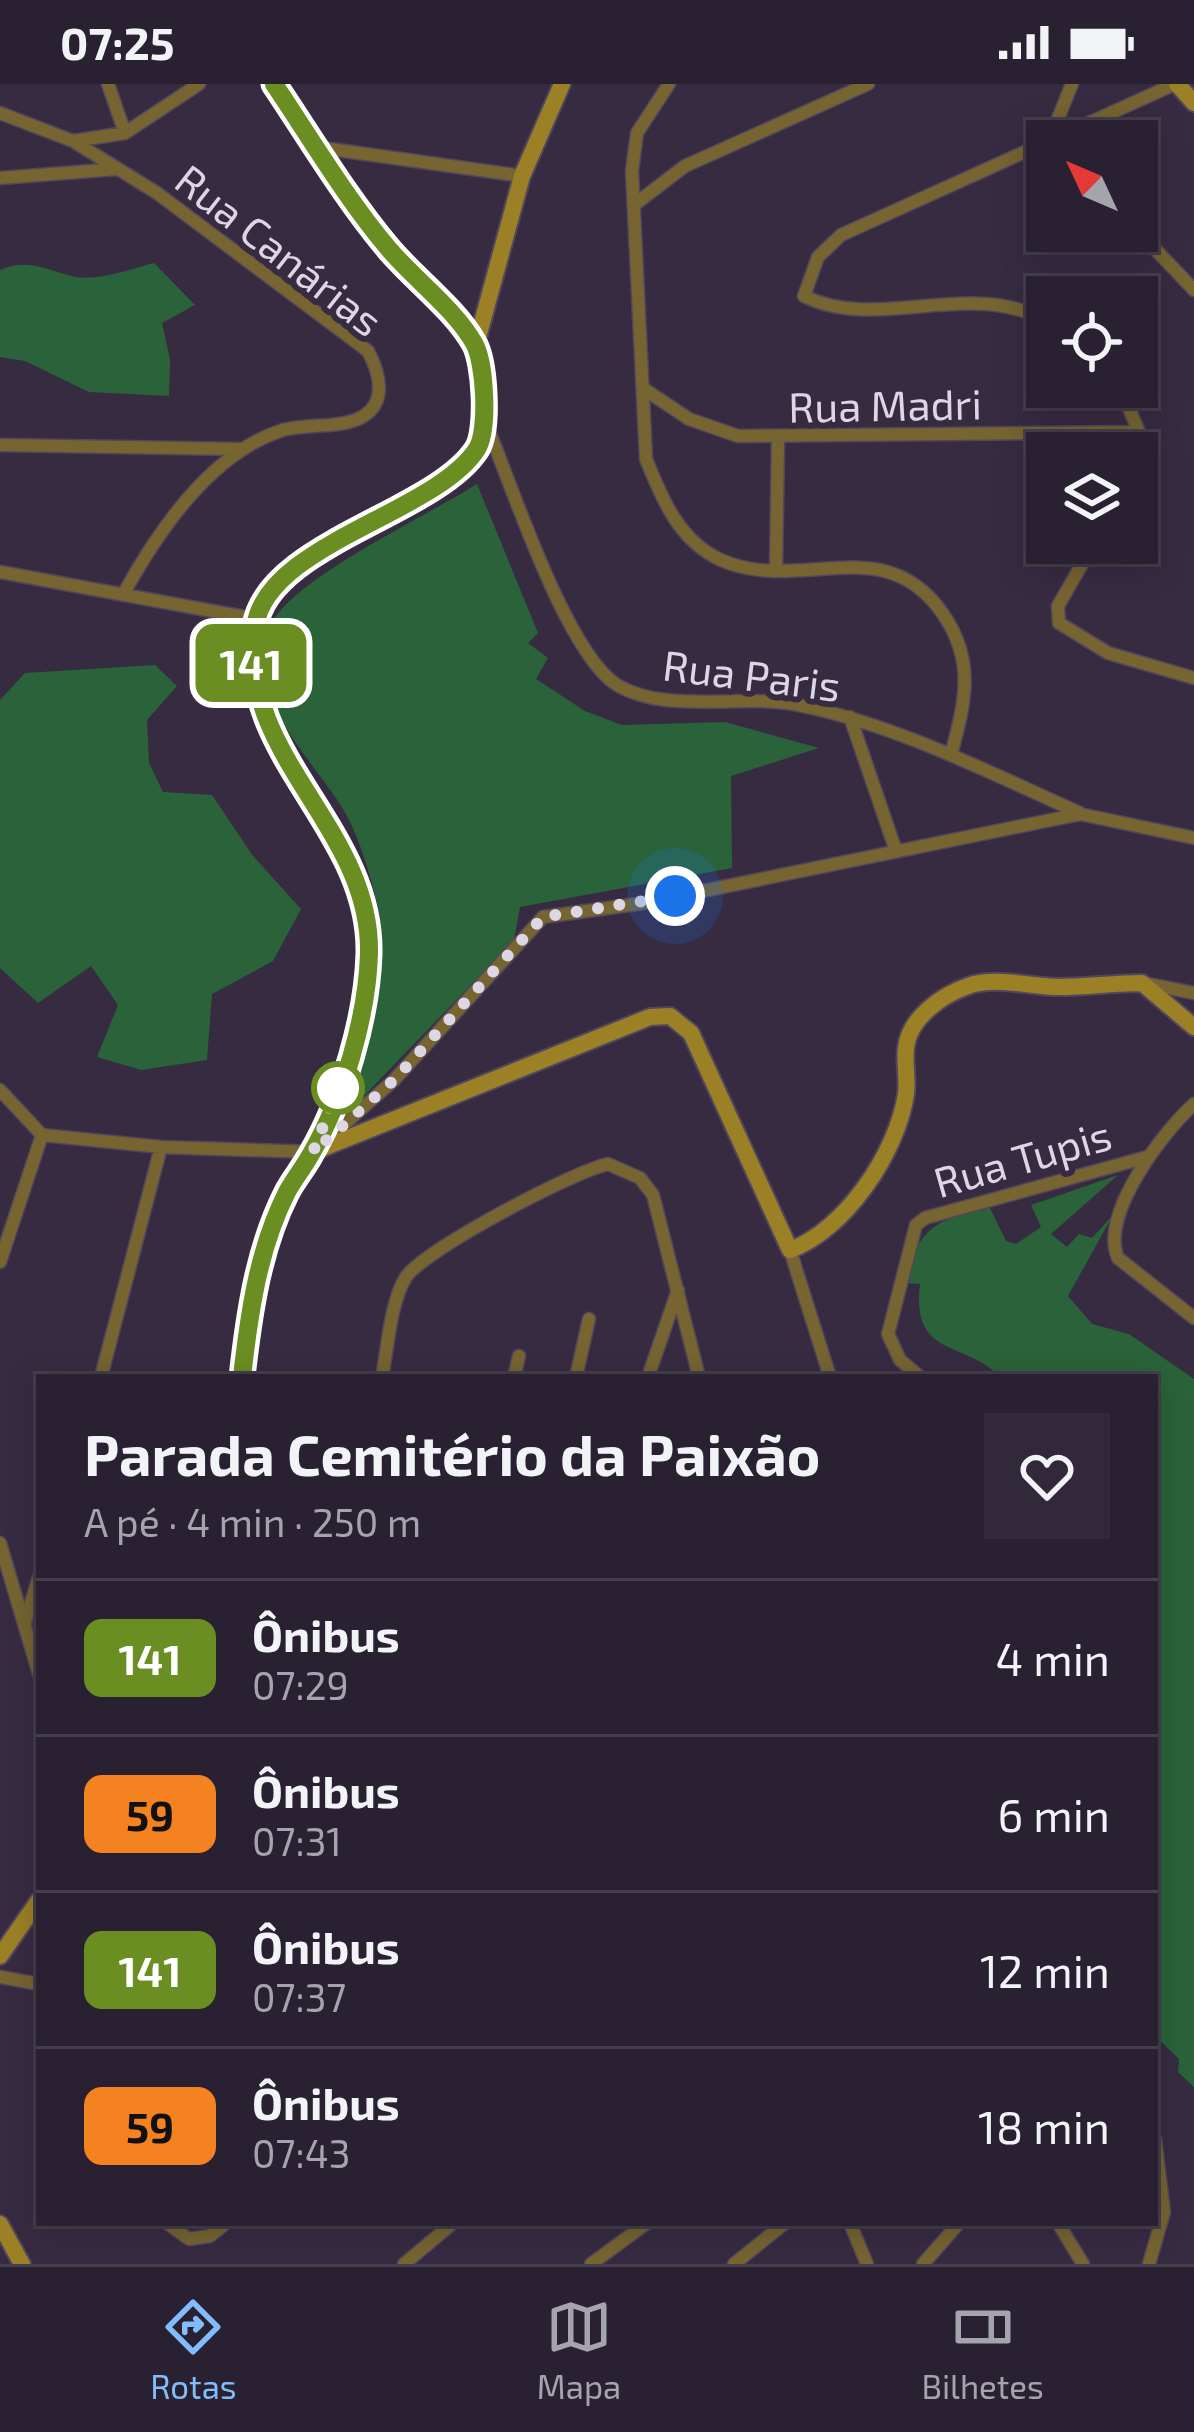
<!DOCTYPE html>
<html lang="pt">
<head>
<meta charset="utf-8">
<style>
  :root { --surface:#292032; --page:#31283a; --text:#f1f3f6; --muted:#a5a3ac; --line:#453e4d; --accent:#80bdfa }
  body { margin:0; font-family:"Exo 2",sans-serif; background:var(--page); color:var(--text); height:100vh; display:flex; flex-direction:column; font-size:45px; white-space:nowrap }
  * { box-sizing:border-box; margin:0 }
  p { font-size:39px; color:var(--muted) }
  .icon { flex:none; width:66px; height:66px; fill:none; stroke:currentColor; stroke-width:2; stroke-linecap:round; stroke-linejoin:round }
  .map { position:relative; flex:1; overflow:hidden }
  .panel { position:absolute; left:36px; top:1290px; width:1122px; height:852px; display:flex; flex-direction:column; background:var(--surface); border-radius:0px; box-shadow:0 6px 30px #0003,0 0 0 3px var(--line) }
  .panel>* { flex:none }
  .badge { padding:0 24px; border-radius:18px; font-size:42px; line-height:78px }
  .needle { width:78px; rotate:314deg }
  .controls { position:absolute; left:1026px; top:36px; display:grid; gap:24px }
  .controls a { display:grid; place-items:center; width:132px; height:132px; border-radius:0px; background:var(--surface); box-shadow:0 6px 30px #0003,0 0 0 3px var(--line); font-size:60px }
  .you { position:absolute; width:60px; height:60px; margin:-30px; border:9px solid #fff; border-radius:50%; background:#1a73e8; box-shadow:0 0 0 18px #1a73e833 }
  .map>.badge { position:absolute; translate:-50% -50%; box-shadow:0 0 0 6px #fff }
  .round { display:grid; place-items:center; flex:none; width:126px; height:126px; border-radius:0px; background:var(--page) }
  .head { display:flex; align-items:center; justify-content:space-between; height:204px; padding:0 48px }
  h1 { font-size:57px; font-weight:700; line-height:90px }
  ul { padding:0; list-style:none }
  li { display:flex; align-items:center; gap:36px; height:156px; padding:0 48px; border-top:3px solid var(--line) }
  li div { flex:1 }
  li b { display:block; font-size:45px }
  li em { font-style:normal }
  li .badge { min-width:132px; font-weight:700; text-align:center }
  .status { display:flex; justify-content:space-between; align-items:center; height:84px; padding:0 60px; background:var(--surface); direction:ltr }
  .status svg { height:33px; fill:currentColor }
  .tabs { display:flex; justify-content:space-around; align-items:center; height:168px; border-top:3px solid var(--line); background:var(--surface); font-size:33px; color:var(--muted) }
  .tabs a { display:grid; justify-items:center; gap:6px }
  .tabs .active { color:var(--accent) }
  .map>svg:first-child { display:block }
  .green { fill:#2a6339 }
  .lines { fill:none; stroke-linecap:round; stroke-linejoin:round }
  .street-casing { stroke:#52465c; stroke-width:15 }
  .secondary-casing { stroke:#52465c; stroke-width:20 }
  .street { stroke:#766431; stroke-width:12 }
  .secondary { stroke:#9c8026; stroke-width:16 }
  .line-casing { stroke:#fff; stroke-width:27 }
  .line { stroke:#6b8e23; stroke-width:18 }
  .walk { stroke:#ddd6e4; stroke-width:12; stroke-dasharray:0 21.6 }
  .stop-dot { fill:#fff; stroke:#6b8e23; stroke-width:6 }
  .labels { text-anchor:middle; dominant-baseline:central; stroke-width:12; stroke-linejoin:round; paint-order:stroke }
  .street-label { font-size:42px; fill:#ddd6e4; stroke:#372b42 }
</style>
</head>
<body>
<div class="status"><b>07:25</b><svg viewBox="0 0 49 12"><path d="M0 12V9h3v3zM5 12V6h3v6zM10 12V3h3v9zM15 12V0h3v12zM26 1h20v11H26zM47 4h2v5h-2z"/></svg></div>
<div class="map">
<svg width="1194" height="2180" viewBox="0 0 1194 2180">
  <rect width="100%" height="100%" fill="#372b42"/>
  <path class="green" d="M 154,179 L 195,221 L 162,239 L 170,276 L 169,312 L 89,308 L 25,277 L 0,273 L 0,186 C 28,173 48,187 76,193 C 99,197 131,185 154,179 Z
    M 477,400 L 538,549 L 528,559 L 548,574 L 536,595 L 585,627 L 622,641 L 725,638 L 819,664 L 731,692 L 732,784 L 520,823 L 514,856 L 365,1011 L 352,998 C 367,947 390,872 377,819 C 370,791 360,756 347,732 C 319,680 231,604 273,537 C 300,491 427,432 477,400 Z
    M 155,581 L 177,602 L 147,636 L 149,679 L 163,708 L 212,711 L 253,772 L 301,825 L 273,877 L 212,910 L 207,976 L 141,986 L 97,973 L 118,921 L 91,882 L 38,919 L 0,884 L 0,616 L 25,589 Z
    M 1118,1091 L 1051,1150 L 1067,1163 L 1079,1150 L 1092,1154 L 1113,1131 L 1068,1212 L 1092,1240 L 1129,1250 L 1194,1295 L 1194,2003 L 1178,1988 L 1179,1975 L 1155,1952 L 1155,1293 L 1000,1293 C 966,1256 911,1275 920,1200 L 905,1199 C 918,1143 935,1137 989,1122 L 1006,1157 L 1016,1160 L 1041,1143 L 1031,1121 Z"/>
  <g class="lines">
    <defs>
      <path id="street" d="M 108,0 L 125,49
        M 669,0 L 637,49 L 632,87 L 646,375 C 662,415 679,457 721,476 C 800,511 884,444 943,530 C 976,578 965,618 951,671
        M 0,29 L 73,57 L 125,49 L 199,0
        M 1050,54 L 1072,0
        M 73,57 L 157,109 L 368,267 C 379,288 388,318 362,333 C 341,345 304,339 280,347 C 211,370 158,447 124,509
        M 316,63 L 522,92
        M 0,94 L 117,85
        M 634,121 L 685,82 L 868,0
        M 1137,146 L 1194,206
        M 1047,238 C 974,193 876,249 804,212 L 818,173 L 841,151 L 1175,0
        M 1120,303 L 1139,348 L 1137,369
        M 644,305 L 689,335 L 738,352 L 1139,348
        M 487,342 C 512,402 566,569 617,601 C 667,631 743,609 798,621 C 897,641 988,688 1080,729
        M 0,361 L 239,365
        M 1094,459 L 1058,522 L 1059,539 L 1108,569 L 1194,594
        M 776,485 L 778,355
        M 0,488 L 256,535
        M 850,633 L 895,764
        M 1143,899 L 1194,909
        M 0,1006 L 42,1051 L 161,1063 L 313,1068 L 394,996 L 543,833 L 644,819 L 1080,730 L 1194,754
        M 1194,1020 C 1163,1048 1099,1131 1118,1174 L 1194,1234
        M 790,1166 L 830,1293
        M 0,1178 L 42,1051
        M 101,1293 L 161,1063
        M 382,1293 C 388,1263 390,1219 406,1193 C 424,1166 574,1087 608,1080 L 640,1094 L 653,1111 L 699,1293
        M 514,1293 L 519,1272
        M 576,1293 L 589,1235
        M 648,1293 L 678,1206
        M 920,1293 L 900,1276 L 888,1250 L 916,1141 L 925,1134 L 1147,1073
        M 0,1459 L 39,1590
        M 25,1538 L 39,1493
        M 0,1893 L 39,1900
        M 167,2139 L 189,2155 L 210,2152 L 226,2139
        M 850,2139 L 867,2180
        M 1058,2139 L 1083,2180
        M 404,2180 L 453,2139
        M 591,2180 L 647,2139
        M 734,2180 L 785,2139
        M 923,2180 L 959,2139
        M 1149,2180 L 1164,2128 L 1155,2055"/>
      <path id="secondary" d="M 1177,0 L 1194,19
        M 476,261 L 522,92 L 562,0
        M 313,1068 L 650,933 L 670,932 L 691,949 L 790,1166 C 845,1146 897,1069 906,1010 C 908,995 904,979 906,964 C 909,934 942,911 968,902 C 995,892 1031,903 1059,903 C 1087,903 1114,899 1142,899 L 1194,943
        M 241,1293 C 249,1231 261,1175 283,1117 C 291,1097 307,1081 315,1062 C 342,1003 367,934 369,870 C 372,743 236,673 255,543 C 267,459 435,430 477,365 C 489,346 485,278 474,259 C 454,224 414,195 388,165 C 345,115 311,55 274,0
        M 0,1872 L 39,1816
        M 0,2140 L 22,2180"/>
    </defs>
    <use href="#street" class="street-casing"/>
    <use href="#secondary" class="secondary-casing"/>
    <use href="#street" class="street"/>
    <use href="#secondary" class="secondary"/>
  </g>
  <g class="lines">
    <defs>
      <path id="line" d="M 242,1293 C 249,1231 258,1165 287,1108 C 294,1095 304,1083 311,1070 C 343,1015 367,933 369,870 C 372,743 237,673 255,543 C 266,460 435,430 477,365 C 489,346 485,278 474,259 C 454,224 414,195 388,164 C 346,114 311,55 274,0"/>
    </defs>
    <use href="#line" class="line-casing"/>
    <use href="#line" class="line"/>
    <path class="walk" d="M 338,1004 L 313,1068 L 394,996 L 543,833 L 675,812"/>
  </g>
  <circle class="stop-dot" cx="338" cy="1004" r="24"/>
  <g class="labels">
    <g class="street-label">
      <text transform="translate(280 165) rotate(38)">Rua Canárias</text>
      <text transform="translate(885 320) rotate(-1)">Rua Madri</text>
      <text transform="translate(752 590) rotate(7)">Rua Paris</text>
      <text transform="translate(1022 1073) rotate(-16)">Rua Tupis</text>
    </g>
  </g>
</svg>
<div class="controls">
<a><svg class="needle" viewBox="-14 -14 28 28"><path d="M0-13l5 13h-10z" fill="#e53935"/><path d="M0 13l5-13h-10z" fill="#a5a3ac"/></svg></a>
<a><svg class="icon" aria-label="locate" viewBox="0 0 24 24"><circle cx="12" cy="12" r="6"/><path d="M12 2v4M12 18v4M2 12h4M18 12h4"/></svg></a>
<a><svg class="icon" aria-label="layers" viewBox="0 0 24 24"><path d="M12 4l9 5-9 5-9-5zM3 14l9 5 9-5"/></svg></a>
</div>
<div class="you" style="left:675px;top:812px"></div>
<b class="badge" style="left:251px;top:579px;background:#6b8e23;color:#fff">141</b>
<section class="panel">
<div class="head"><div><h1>Parada Cemitério da Paixão</h1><p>A pé · 4 min · 250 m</p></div><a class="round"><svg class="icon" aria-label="heart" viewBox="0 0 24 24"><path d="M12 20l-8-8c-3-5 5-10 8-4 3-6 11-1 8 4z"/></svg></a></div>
<ul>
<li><span class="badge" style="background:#6b8e23;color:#fff">141</span><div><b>Ônibus</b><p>07:29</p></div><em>4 min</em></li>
<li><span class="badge" style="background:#f58220;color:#111">59</span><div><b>Ônibus</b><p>07:31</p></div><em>6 min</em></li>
<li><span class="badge" style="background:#6b8e23;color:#fff">141</span><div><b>Ônibus</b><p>07:37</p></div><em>12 min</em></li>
<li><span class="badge" style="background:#f58220;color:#111">59</span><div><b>Ônibus</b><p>07:43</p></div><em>18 min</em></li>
</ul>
</section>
</div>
<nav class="tabs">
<a class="active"><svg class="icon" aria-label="directions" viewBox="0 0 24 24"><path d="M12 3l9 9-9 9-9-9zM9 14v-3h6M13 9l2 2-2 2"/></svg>Rotas</a>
<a><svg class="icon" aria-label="map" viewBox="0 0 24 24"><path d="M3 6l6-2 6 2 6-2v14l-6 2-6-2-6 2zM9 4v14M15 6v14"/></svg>Mapa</a>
<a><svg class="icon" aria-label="tickets" viewBox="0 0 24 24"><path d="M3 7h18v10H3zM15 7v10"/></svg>Bilhetes</a>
</nav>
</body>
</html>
